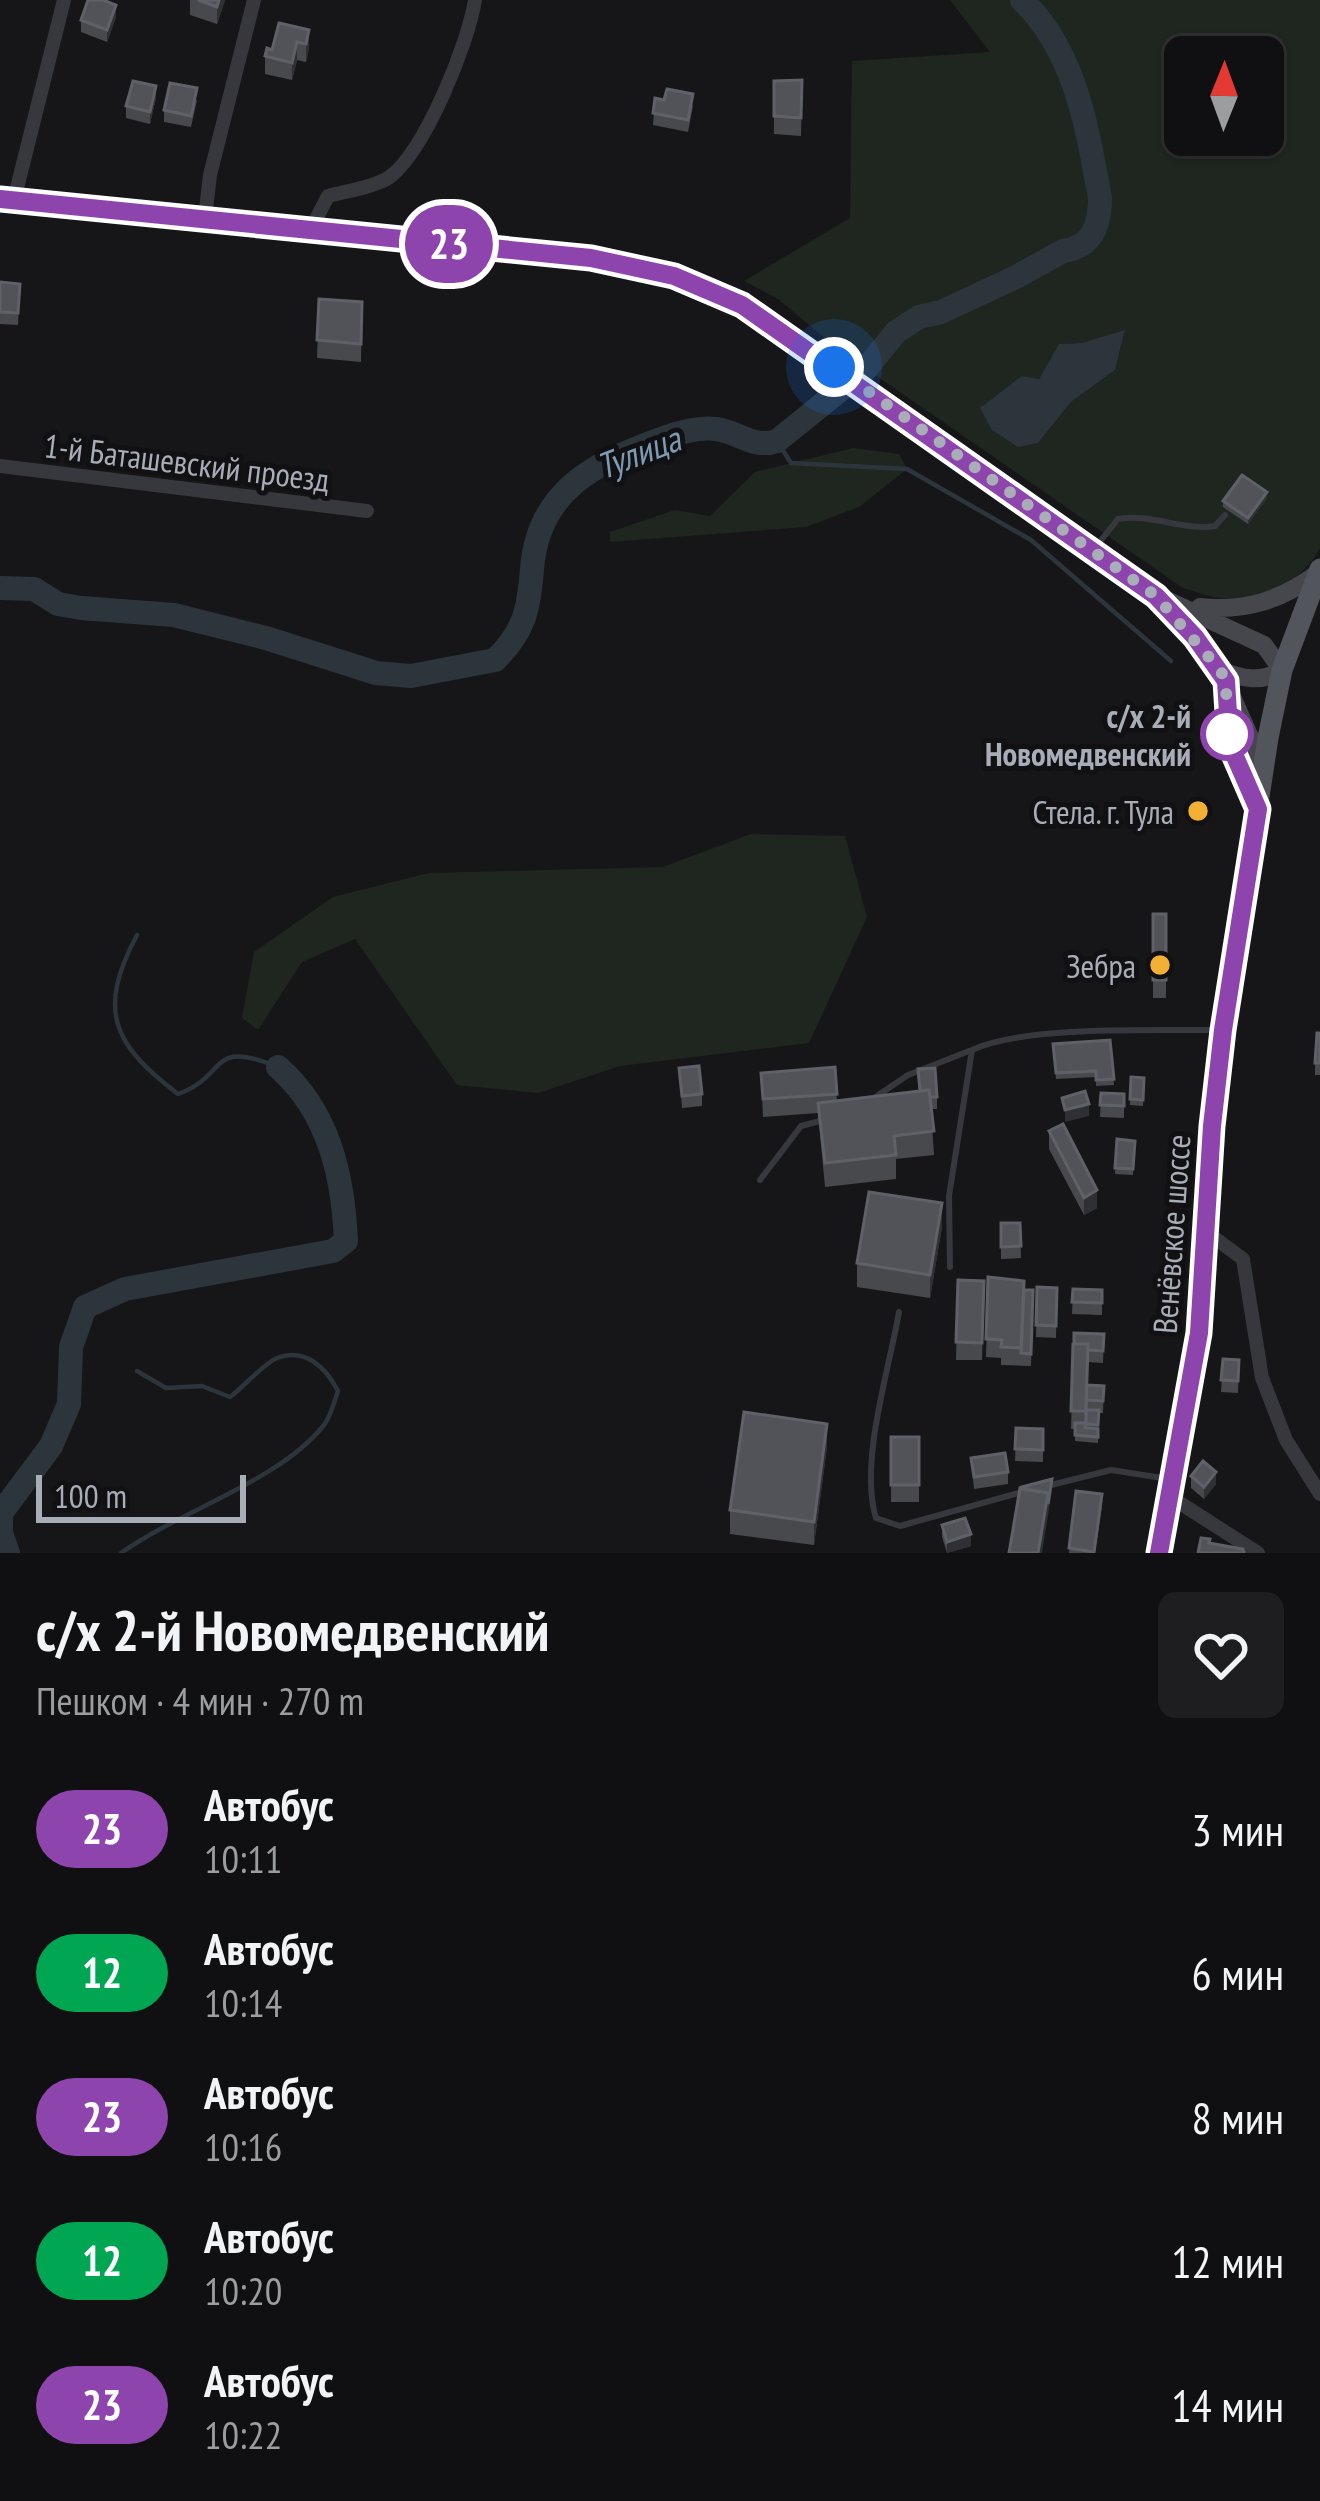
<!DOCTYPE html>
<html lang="ru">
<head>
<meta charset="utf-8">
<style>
  :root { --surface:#101012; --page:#1e1e20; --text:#f1f3f6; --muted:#9c9d9f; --line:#303032 }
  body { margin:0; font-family:"PT Sans Narrow",sans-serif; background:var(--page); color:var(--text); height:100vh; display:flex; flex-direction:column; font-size:45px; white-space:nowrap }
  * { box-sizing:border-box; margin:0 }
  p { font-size:39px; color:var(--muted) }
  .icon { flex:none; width:66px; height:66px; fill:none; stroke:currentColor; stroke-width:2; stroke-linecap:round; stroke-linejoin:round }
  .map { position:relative; height:1553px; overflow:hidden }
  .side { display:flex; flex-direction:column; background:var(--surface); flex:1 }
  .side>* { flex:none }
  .badge { padding:0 24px; border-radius:39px; font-size:42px; line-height:78px }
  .needle { width:78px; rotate:1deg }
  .fabs { position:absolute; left:1164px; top:36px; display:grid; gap:24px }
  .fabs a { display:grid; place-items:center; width:120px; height:120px; border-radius:18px; background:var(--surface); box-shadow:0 3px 9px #0004,0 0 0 3px var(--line); font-size:60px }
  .scale { position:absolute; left:36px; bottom:30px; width:210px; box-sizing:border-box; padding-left:12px; border:6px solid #a8adb8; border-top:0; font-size:33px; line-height:42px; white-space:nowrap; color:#a8adb8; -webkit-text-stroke:9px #111113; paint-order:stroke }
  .you { position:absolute; width:60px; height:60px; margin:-30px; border:9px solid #fff; border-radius:50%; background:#1a73e8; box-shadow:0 0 0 18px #1a73e833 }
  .map>.badge { position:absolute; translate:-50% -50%; box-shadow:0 0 0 6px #fff }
  .round { display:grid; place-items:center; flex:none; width:126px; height:126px; border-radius:18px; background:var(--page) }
  .headline { display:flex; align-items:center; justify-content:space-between; height:204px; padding:0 36px }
  h1 { font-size:57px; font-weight:600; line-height:90px }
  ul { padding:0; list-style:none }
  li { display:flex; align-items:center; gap:36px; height:144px; padding:0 36px }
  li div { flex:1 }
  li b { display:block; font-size:45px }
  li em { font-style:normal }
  li .badge { min-width:132px; font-weight:700; text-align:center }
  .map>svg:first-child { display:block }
  .green { fill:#1e261f; fill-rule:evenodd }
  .water { fill:#2c353c }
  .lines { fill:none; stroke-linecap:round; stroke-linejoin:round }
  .stream { stroke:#2c353c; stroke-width:4.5 }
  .river { stroke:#2c353c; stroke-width:24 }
  .lane { stroke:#37383d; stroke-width:6 }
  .street { stroke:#37383d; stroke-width:14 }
  .secondary { stroke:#45474d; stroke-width:18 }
  .primary { stroke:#53555c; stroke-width:21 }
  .wall { fill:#47494d }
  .shaded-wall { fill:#2f3033 }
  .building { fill:#525359; stroke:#5f6168; stroke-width:3 }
  .line-casing { stroke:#fff; stroke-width:27 }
  .line { stroke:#8e44ad; stroke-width:18 }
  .walk { stroke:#a8adb8; stroke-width:12; stroke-dasharray:0 21.6 }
  .stop-dot { fill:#fff; stroke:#8e44ad; stroke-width:6 }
  .poi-dot { fill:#f2b134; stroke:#111113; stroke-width:4.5 }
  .labels { text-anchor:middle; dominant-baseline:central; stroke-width:10; stroke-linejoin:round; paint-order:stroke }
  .street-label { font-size:33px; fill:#a8adb8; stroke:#111113 }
  .stop-label { font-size:33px; font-weight:bold; fill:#a8adb8; stroke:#111113; text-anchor:end }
  .poi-label { font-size:33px; fill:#a8adb8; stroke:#111113; text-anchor:end }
  .water-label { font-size:36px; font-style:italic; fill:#7f9bb3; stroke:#111113 }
</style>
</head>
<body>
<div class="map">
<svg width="1320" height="1553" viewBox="0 0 1320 1553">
  <rect width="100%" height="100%" fill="#161618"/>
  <path class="green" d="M 950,0 L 1320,0 L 1320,548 C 1305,581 1256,603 1221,598 C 1209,597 1196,592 1183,588 L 839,350 L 778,299 L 744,281 L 850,218 L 852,61 L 990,52 ZM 1185,57 L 1263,57 L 1263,135 L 1185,135 ZM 1125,331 L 1115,370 L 1071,402 L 1038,443 L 1022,376 L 1039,379 L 1060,344 L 1082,343 Z
    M 853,448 L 899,454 L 907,469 L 859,507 L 806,527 L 610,542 L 610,532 L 675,510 L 710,516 L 755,472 Z
    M 751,834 L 845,836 L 867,917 L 809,1043 L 620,1066 L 538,1093 L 457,1085 L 355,939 L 302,962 L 258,1030 L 242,1018 L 254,952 L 333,897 L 429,873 L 663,867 Z"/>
  <path class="water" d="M 1125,330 L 1115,370 L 1071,402 L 1038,443 L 1018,447 L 992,430 L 980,408 L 1022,376 L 1039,379 L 1059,344 L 1082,343 Z"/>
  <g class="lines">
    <path class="stream" d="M 777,441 L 791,463 L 907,469 L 1031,540 L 1171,661
      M 137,935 C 97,1010 112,1044 178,1094 C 229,1076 207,1038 278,1067
      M 121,1553 C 181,1510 280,1481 324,1425 C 331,1416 334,1402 338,1391 C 326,1368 305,1346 275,1359 C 264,1364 242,1388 230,1397 L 202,1386 L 166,1388 L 137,1371"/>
    <path class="river" d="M 0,588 L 34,589 L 58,604 L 81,608 L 174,615 L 266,638 L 376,673 L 411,676 L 495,660 C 525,631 529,608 532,569 C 538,490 595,463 661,439 C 677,433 698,427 716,429 C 740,432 752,449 777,441 L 865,370 L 896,332 L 919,317 L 941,312 L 1016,277 L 1063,251 C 1092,247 1100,226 1100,198 C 1087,128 1076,52 1022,0
      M 8,1553 L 1,1533 L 1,1513 L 51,1446 L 69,1404 L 71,1347 L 85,1307 L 125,1289 L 333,1251 L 346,1241 C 343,1175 329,1112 278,1067"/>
    <path class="lane" d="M 1094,549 L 1118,519 C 1151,513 1182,531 1215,526 L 1225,515
      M 1226,697 L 1230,745 L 1251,793
      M 874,1098 L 908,1075 L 969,1051
      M 760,1180 L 801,1126 L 824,1120
      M 950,1267 L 949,1196 L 972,1050 C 1026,1025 1157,1031 1221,1030
      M 899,1312 C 889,1370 859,1463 876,1518 L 900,1526 L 1022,1492
      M 1047,1486 L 1111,1470 L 1169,1479"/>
    <path class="street" d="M 14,200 L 64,0
      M 205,218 L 210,175 L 254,0
      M 311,229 L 328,196 C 346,191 376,187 391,176 C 426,148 468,44 475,0
      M 0,466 L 367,511
      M 1208,1233 L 1243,1259 L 1262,1378 L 1286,1440 L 1320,1494
      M 1169,1496 L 1258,1553"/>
    <path class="secondary" d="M 0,199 L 591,258 L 674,276 L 742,305 L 1156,595 L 1220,670 L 1253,744 L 1257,777
      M 1160,597 L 1264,645 L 1282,670 C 1262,683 1242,679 1220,670
      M 1200,607 C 1246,612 1281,600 1318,573"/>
    <path class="primary" d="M 1159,1553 L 1199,1333 L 1212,1126 L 1223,1030 L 1268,738 L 1282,670 L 1320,569"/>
  </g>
  <path class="wall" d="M 190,0 L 225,0 L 217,24 L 190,15 Z
    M 116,17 L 107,42 L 81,32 L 81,20 Z
    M 309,30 L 309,48 L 306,62 L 297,60 L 292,80 L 265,74 L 265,56 L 272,50 Z
    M 802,80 L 801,136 L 774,134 L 774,81 Z
    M 156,98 L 150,124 L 126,118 L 126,106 Z
    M 655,98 L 693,106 L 688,132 L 653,125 Z
    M 197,100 L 191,127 L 164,122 L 164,110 Z
    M 0,282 L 20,284 L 18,325 L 0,324 Z
    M 319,299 L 362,302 L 361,362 L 317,358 Z
    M 1267,498 L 1248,524 L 1223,507 L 1223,501 Z
    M 1153,914 L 1166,914 L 1166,998 L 1153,998 Z
    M 1320,1033 L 1320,1075 L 1315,1075 L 1315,1063 Z
    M 1110,1040 L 1114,1085 L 1096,1086 L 1096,1077 L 1056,1079 L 1053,1044 Z
    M 835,1067 L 837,1101 L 919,1091 L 918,1069 L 937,1097 L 937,1109 L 931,1109 L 934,1155 L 896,1159 L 896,1179 L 825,1187 L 818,1113 L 763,1117 L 761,1073 Z
    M 679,1068 L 702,1094 L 702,1106 L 682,1108 Z
    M 1131,1077 L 1144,1078 L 1143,1106 L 1130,1105 Z
    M 1101,1093 L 1124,1094 L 1124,1118 L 1100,1117 Z
    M 1049,1131 L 1097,1208 L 1084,1215 L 1049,1149 Z
    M 1117,1139 L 1135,1141 L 1133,1175 L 1115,1174 Z
    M 1001,1223 L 1020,1223 L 1021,1258 L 1001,1259 Z
    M 942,1227 L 930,1298 L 857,1287 L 857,1263 Z
    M 988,1277 L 1024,1290 L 1033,1290 L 1031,1366 L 1001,1365 L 1001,1358 L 986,1357 Z
    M 958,1280 L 984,1281 L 982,1360 L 956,1360 Z
    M 1037,1287 L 1057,1288 L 1056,1338 L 1036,1337 Z
    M 1073,1289 L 1102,1290 L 1102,1315 L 1072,1314 Z
    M 1074,1333 L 1104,1334 L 1103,1363 L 1088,1362 L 1087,1385 L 1104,1386 L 1103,1413 L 1099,1413 L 1098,1443 L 1075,1441 L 1075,1429 L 1071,1429 Z
    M 1223,1359 L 1239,1360 L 1238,1393 L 1221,1392 Z
    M 1016,1428 L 1043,1429 L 1043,1462 L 1015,1461 Z
    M 891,1437 L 919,1437 L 919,1502 L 891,1502 Z
    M 827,1447 L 814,1545 L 730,1534 L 730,1510 Z
    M 971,1458 L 1008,1472 L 1008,1484 L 974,1489 Z
    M 1191,1476 L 1216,1484 L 1204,1499 L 1191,1488 Z
    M 1076,1491 L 1102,1506 L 1095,1553 L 1069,1553 Z
    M 942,1525 L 971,1546 L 947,1553 L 942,1537 Z"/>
  <path class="shaded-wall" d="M 219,0 L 225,0 L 217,24 L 217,7 Z
    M 116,5 L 116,17 L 107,42 L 107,30 Z
    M 309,30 L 309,48 L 306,62 L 306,44 Z
    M 297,42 L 297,60 L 292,80 L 292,63 Z
    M 156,86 L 156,98 L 150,124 L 150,112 Z
    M 1267,492 L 1267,498 L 1248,524 L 1248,518 Z
    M 1089,1104 L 1089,1116 L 1065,1122 L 1065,1110 Z
    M 1097,1190 L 1097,1208 L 1084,1215 L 1084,1198 Z
    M 942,1203 L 942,1227 L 930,1298 L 930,1275 Z
    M 827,1424 L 827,1447 L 814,1545 L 814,1522 Z
    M 1216,1472 L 1216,1484 L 1204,1499 L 1204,1487 Z
    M 1052,1479 L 1052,1490 L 1042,1553 L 1038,1553 Z
    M 971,1534 L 971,1546 L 947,1553 L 947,1542 Z"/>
  <path class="building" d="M 88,0 L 103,0 L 116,5 L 107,30 L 81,20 Z
    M 198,0 L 219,0 L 217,7 Z
    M 279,23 L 309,30 L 306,44 L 297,42 L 292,63 L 265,56 L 267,48 L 272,50 Z
    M 802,80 L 801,118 L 774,116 L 774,81 Z
    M 133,81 L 156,86 L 150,112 L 126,106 Z
    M 170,83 L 197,88 L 191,116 L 164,110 Z
    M 667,89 L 693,94 L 688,120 L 653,113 L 655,98 L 664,100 Z
    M 0,282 L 20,284 L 18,313 L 0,312 Z
    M 319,299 L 362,302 L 361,344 L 317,340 Z
    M 1242,475 L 1267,492 L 1248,518 L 1223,501 Z
    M 1153,914 L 1166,914 L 1166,980 L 1153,980 Z
    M 1317,1033 L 1320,1033 L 1320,1063 L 1315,1063 Z
    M 1110,1040 L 1114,1079 L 1096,1080 L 1096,1071 L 1056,1073 L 1053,1044 Z
    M 699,1066 L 702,1094 L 682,1096 L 679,1068 Z
    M 835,1067 L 837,1094 L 763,1099 L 761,1073 Z
    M 935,1068 L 937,1097 L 930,1097 L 929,1090 L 920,1091 L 918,1069 Z
    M 1131,1077 L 1144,1078 L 1143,1100 L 1130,1099 Z
    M 929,1090 L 934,1131 L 894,1136 L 896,1155 L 825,1163 L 818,1103 Z
    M 1085,1091 L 1089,1104 L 1065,1110 L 1062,1098 Z
    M 1101,1093 L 1124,1094 L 1124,1106 L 1100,1105 Z
    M 1063,1124 L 1097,1190 L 1084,1198 L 1049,1131 Z
    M 1117,1139 L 1135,1141 L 1133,1169 L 1115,1168 Z
    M 869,1192 L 942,1203 L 930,1275 L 857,1263 Z
    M 1001,1223 L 1020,1223 L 1021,1246 L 1001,1247 Z
    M 988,1277 L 1024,1281 L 1021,1348 L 1001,1347 L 1002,1340 L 986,1339 Z
    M 958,1280 L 984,1281 L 982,1343 L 956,1342 Z
    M 1037,1287 L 1057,1288 L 1056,1326 L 1036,1325 Z
    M 1073,1289 L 1102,1290 L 1102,1303 L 1072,1302 Z
    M 1024,1290 L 1033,1290 L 1031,1354 L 1021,1353 Z
    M 1074,1333 L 1104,1334 L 1103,1351 L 1088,1350 L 1088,1344 L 1074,1344 Z
    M 1073,1344 L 1088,1344 L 1086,1411 L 1071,1411 Z
    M 1223,1359 L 1239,1360 L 1238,1381 L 1221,1380 Z
    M 1087,1385 L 1104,1386 L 1103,1401 L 1086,1400 Z
    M 1086,1410 L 1099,1410 L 1098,1425 L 1086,1424 L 1085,1428 L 1098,1429 L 1098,1437 L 1075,1435 L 1075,1423 L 1086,1423 Z
    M 744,1412 L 827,1424 L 814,1522 L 730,1510 Z
    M 1016,1428 L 1043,1429 L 1043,1450 L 1015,1449 Z
    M 891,1437 L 919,1437 L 919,1485 L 891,1485 Z
    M 1005,1453 L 1008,1472 L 974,1477 L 971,1458 Z
    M 1203,1461 L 1216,1472 L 1204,1487 L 1191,1476 Z
    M 1052,1479 L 1048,1504 L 1048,1493 L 1022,1489 L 1022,1487 Z
    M 1020,1488 L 1048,1493 L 1038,1553 L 1009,1553 Z
    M 1076,1491 L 1102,1494 L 1094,1552 L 1069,1548 Z
    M 965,1518 L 971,1534 L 947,1542 L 942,1525 Z
    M 1201,1538 L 1210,1539 L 1209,1543 L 1243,1549 L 1244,1553 L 1198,1553 Z"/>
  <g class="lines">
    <defs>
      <path id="line" d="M 0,199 L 591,258 L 674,276 L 742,305 L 1156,596 L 1195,637 L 1226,681 L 1230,745 L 1258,809 L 1223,1030 L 1212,1126 L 1199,1333 L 1159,1553"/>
    </defs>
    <use href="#line" class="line-casing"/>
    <use href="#line" class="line"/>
    <path class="walk" d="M 834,367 L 1156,596 L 1220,670 L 1226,681 L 1227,734"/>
  </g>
  <circle class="stop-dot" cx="1227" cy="734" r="24"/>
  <g class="poi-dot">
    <circle cx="1198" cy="811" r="12"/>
    <circle cx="1160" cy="965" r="12"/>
  </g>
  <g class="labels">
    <g class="street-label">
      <text transform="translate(187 462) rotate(7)">1-й Баташевский проезд</text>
      <text transform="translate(1171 1234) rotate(-86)">Венёвское шоссе</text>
    </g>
    <g class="stop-label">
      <text x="1191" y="715">с/х 2-й<tspan x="1191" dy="38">Новомедвенский</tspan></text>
    </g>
    <g class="poi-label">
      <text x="1174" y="811">Стела. г. Тула</text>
      <text x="1136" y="965">Зебра</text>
    </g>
    <g class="water-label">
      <text transform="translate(638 452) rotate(-21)">Тулица</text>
    </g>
  </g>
</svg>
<div class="fabs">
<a><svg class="needle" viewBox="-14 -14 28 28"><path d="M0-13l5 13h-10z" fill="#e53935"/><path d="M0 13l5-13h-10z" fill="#9c9d9f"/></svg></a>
</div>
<div class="scale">100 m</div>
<div class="you" style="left:834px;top:367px"></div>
<b class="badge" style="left:449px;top:244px;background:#8e44ad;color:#fff">23</b>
</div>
<section class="side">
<div class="headline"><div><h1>с/х 2-й Новомедвенский</h1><p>Пешком · 4 мин · 270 m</p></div><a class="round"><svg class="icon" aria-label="heart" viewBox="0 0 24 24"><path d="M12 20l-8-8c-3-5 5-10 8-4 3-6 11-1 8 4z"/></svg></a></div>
<ul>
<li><span class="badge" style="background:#8e44ad;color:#fff">23</span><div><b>Автобус</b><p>10:11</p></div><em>3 мин</em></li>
<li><span class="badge" style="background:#00a651;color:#fff">12</span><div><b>Автобус</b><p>10:14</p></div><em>6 мин</em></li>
<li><span class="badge" style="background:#8e44ad;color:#fff">23</span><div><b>Автобус</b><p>10:16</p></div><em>8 мин</em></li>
<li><span class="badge" style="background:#00a651;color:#fff">12</span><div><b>Автобус</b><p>10:20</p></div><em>12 мин</em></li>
<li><span class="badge" style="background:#8e44ad;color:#fff">23</span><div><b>Автобус</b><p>10:22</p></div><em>14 мин</em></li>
</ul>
</section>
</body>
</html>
